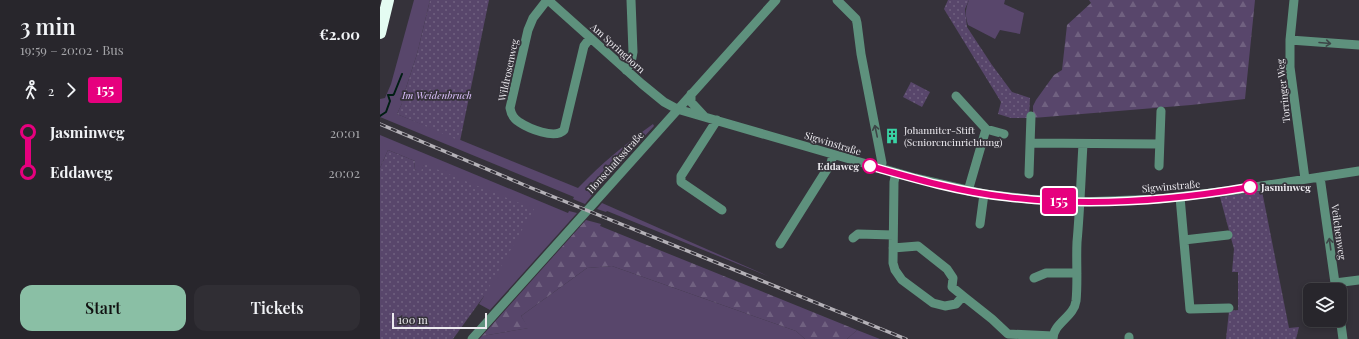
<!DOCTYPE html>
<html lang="en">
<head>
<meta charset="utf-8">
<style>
  :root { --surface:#28262c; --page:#302e34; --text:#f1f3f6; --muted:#a5a5a9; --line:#444348; --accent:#8abfa5 }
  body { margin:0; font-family:"Playfair Display",serif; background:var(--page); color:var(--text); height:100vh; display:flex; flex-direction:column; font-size:15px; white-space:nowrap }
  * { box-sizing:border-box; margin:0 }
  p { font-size:13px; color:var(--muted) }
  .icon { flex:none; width:22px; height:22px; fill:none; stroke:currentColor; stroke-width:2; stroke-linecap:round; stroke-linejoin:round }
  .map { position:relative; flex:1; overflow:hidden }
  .sheet { display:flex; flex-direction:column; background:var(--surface); width:380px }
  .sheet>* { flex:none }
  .badge { padding:0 8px; border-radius:3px; font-size:14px; line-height:26px }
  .tools { position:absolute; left:923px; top:283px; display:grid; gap:8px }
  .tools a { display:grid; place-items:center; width:44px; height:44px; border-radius:8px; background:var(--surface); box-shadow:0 2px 6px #0003,0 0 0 1px var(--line); font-size:20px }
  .scale { position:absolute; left:12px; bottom:10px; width:95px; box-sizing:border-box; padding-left:4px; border:2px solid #eceaef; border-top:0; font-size:11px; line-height:14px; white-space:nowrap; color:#eceaef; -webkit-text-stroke:3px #35323a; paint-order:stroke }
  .map>.badge { position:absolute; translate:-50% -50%; box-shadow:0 0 0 2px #fff }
  .legs { display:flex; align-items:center; gap:6px; height:44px; padding:0 20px; font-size:13px }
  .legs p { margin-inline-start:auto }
  .overview { display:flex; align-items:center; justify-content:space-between; height:68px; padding:0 20px }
  h1 { font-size:22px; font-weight:600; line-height:30px }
  .action { display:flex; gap:8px; margin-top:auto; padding:8px 20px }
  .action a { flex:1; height:46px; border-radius:12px; background:var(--accent); color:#111; font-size:16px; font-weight:600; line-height:46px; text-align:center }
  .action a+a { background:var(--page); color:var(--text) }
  ul { padding:0 20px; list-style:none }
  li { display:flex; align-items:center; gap:14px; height:40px; font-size:15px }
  li i { display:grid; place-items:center; width:6px; height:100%; margin:0 5px; background:currentColor }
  li i::after { content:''; width:10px; height:10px; margin:-5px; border:3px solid; border-radius:50%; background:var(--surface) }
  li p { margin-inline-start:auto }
  li:first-child i { background:linear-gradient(#0000 50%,currentColor 0) }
  li:last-child i { background:linear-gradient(currentColor 50%,#0000 0) }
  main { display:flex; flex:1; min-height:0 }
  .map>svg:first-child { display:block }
  .grass { fill:#58466b }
  .forest { fill:url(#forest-firs) }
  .park { fill:url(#park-dots) }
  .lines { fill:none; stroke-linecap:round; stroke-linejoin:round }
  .stream { stroke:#001e13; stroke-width:2 }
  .minor { stroke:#5e917d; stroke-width:9 }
  .highway { stroke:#e4fcf2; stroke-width:12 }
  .rail-casing { stroke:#b4b1b7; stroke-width:3.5 }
  .rail { stroke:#35323a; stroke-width:2; stroke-dasharray:6; stroke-linecap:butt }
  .oneway { stroke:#3d4547 }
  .line-1-casing { stroke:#fff; stroke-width:9 }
  .line-1 { stroke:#e6007e; stroke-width:6 }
  .stop-1-dot { fill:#fff; stroke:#e6007e; stroke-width:2 }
  .labels { text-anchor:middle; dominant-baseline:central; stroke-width:3.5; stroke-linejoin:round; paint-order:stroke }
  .street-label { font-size:10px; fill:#eceaef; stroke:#35323a }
  .park-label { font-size:10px; font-style:italic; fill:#dfc3ff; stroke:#35323a }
  .poi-label { font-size:10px; fill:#eceaef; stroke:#35323a; text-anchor:start }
  .stop-label { font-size:10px; font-weight:bold; fill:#eceaef; stroke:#35323a; text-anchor:end }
</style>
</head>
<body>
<main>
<section class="sheet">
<div class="overview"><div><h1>3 min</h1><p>19:59 – 20:02 · Bus</p></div><b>€2.00</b></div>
<div class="legs"><svg class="icon" aria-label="walk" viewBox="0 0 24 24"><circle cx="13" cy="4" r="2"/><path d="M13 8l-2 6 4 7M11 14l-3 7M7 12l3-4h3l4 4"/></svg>2<svg class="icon" aria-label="forward" viewBox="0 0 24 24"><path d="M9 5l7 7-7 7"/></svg><b class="badge" style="background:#e6007e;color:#fff">155</b></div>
<ul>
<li><i style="color:#e6007e"></i><b>Jasminweg</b><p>20:01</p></li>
<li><i style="color:#e6007e"></i><b>Eddaweg</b><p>20:02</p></li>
</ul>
<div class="action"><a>Start</a><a>Tickets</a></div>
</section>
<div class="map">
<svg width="979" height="339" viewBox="0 0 979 339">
  <defs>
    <pattern id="forest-firs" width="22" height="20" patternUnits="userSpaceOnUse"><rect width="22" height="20" fill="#58466b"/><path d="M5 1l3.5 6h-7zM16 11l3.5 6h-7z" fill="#706180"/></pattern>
    <pattern id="park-dots" width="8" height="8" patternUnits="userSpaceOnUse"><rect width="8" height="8" fill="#58466b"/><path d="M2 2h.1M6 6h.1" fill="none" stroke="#706180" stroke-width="1.8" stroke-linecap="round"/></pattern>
  </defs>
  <rect width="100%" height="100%" fill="#35323a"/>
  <path class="grass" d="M 34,0 L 50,0 L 37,54 L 24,94 L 25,97 L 17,114 L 198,188 C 222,163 245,144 273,124 L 274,126 L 237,166 C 226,166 221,174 215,182 L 218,188 L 205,204 L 193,199 L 194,197 L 0,117 L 0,99 L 5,98 L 11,84 Z
    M 589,0 L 625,0 L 624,4 L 644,13 L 640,34 L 620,30 L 615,39 L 588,25 C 585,15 585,10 589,0 Z
    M 0,135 L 188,213 L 189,211 L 197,213 L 110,310 L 99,304 L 104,296 L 44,165 L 41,172 L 34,169 L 35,161 L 8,150 L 0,168 Z
    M 222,203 L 390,277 L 227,211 L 226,212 L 217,209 Z
    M 232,266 L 416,331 L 425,339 L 99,339 L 102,336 L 148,328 L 141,316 L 207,268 Z
    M 477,330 L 500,339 L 467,339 Z"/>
  <path class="forest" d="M 709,0 L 875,0 L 865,99 L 811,105 L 653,118 L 653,106 L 656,100 L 674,75 L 682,70 L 687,25 L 711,3 Z
    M 206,220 L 221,224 L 220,226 L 477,330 L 467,339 L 425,339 L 416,331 L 232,266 L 207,268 L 141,316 L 149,328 L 102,336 Z"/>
  <path class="park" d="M 50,0 L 109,0 L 80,141 L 17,114 L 25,97 L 24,94 L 37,54 Z
    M 568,0 L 589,0 L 585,9 L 587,27 L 612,65 L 632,92 L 650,98 L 649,118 L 631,118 L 618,114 L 621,102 L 564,9 Z
    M 531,82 L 550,92 L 542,107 L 523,97 Z
    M 8,150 L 35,161 L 34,169 L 41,171 L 44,164 L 154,209 L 104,296 L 73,339 L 0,339 L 0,168 Z
    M 882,191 L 909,328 L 919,327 L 916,339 L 846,339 L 849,311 L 858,310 L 858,272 L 852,272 L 854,249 L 840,197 Z"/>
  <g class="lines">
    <path class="stream" d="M 0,116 L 6,112 L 10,101 L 8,95 L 13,95 L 14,94 L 22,74"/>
    <path class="minor" d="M 167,0 L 153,18 L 148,30 L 130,108 C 131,114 134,119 139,122 C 148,128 175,140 184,130 L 204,46 L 210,38
      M 168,0 L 262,84 L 284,102 L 297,109 L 535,178 L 604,194 L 649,199 L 701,202 L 778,199 L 849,191 L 979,171
      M 457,0 L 476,19 L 477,23 L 481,54 L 502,163 L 501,169
      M 914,0 L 910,40 L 910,67 L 925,179
      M 910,40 L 979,45
      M 246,70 L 251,63 L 253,52 L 251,0
      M 311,94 L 311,102 L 324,116
      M 576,96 L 606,129 L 588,191
      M 337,120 L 301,176 L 301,182 L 342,210
      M 606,129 L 624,134
      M 650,143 L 779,144
      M 779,166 L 781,111
      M 516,173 L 514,182 L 513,263 L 515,270 L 522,280 L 553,303 L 565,306 L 576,304 L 583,296 L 612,319 L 628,334 L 673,336
      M 649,174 L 651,116
      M 940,177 L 956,290
      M 800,197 L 810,309 L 849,308
      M 600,224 L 604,194
      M 473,238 L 478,234 L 513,235
      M 804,240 L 848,235
      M 400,244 L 451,163 L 453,155
      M 513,248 L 538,246 L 567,269 L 573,278 L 572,287 L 583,296
      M 654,278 L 666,273 L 697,273
      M 955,283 L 979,280
      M 960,317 L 963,339
      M 92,339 L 396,0
      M 673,339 C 673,323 694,317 696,301 C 698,281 696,261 697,242 C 700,209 701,177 703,144
      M 749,339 L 749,337"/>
    <path class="highway" d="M 0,33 L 8,0"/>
    <defs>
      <path id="rail" d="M 0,124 L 149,187 L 526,339"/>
    </defs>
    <use href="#rail" class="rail-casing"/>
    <use href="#rail" class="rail"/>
  </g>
  <defs><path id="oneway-shaft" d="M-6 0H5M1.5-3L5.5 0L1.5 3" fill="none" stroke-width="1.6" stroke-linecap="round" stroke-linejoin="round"/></defs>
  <g class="oneway">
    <use href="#oneway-shaft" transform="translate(945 43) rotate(5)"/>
    <use href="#oneway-shaft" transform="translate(496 131) rotate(-102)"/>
    <use href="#oneway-shaft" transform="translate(950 244) rotate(-98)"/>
  </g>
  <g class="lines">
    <defs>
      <path id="line-1" d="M 490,166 C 535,179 581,192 627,197 C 707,207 790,201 870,187"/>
    </defs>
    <use href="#line-1" class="line-1-casing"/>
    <use href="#line-1" class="line-1"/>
  </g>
  <defs>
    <symbol id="building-bare" viewBox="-9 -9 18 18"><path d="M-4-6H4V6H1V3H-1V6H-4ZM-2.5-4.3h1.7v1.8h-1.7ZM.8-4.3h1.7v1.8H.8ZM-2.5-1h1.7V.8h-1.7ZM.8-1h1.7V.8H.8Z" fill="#39d4a5" stroke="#35323a" stroke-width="2.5" paint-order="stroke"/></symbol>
  </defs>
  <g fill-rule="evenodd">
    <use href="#building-bare" x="501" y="125" width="22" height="22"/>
  </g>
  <g class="stop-1-dot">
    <circle cx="490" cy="166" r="7"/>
    <circle cx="870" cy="187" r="7"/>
  </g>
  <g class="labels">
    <g class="street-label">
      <text transform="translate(238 48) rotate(42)">Am Springborn</text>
      <text transform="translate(128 70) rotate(-78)">Wildrosenweg</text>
      <text transform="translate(903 91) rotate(-96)">Torringer Weg</text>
      <text transform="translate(453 143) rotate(17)">Sigwinstraße</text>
      <text transform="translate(235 162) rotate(-48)">Honschaftsstraße</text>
      <text transform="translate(791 186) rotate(-5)">Sigwinstraße</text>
      <text transform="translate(959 232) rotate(82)">Veilchenweg</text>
    </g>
    <g class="park-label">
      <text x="57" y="95">Im Weidenbruch</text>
    </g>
    <g class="poi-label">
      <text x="524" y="130">Johanniter-Stift<tspan x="524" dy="12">(Senioreneinrichtung)</tspan></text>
    </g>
    <g class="stop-label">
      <text x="479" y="166">Eddaweg</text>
      <text x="881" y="187" text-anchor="start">Jasminweg</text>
    </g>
  </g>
</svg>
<div class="tools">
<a><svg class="icon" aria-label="layers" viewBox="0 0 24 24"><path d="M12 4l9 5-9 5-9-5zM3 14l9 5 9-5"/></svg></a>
</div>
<div class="scale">100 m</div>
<b class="badge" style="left:679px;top:201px;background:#e6007e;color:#fff">155</b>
</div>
</main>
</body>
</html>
